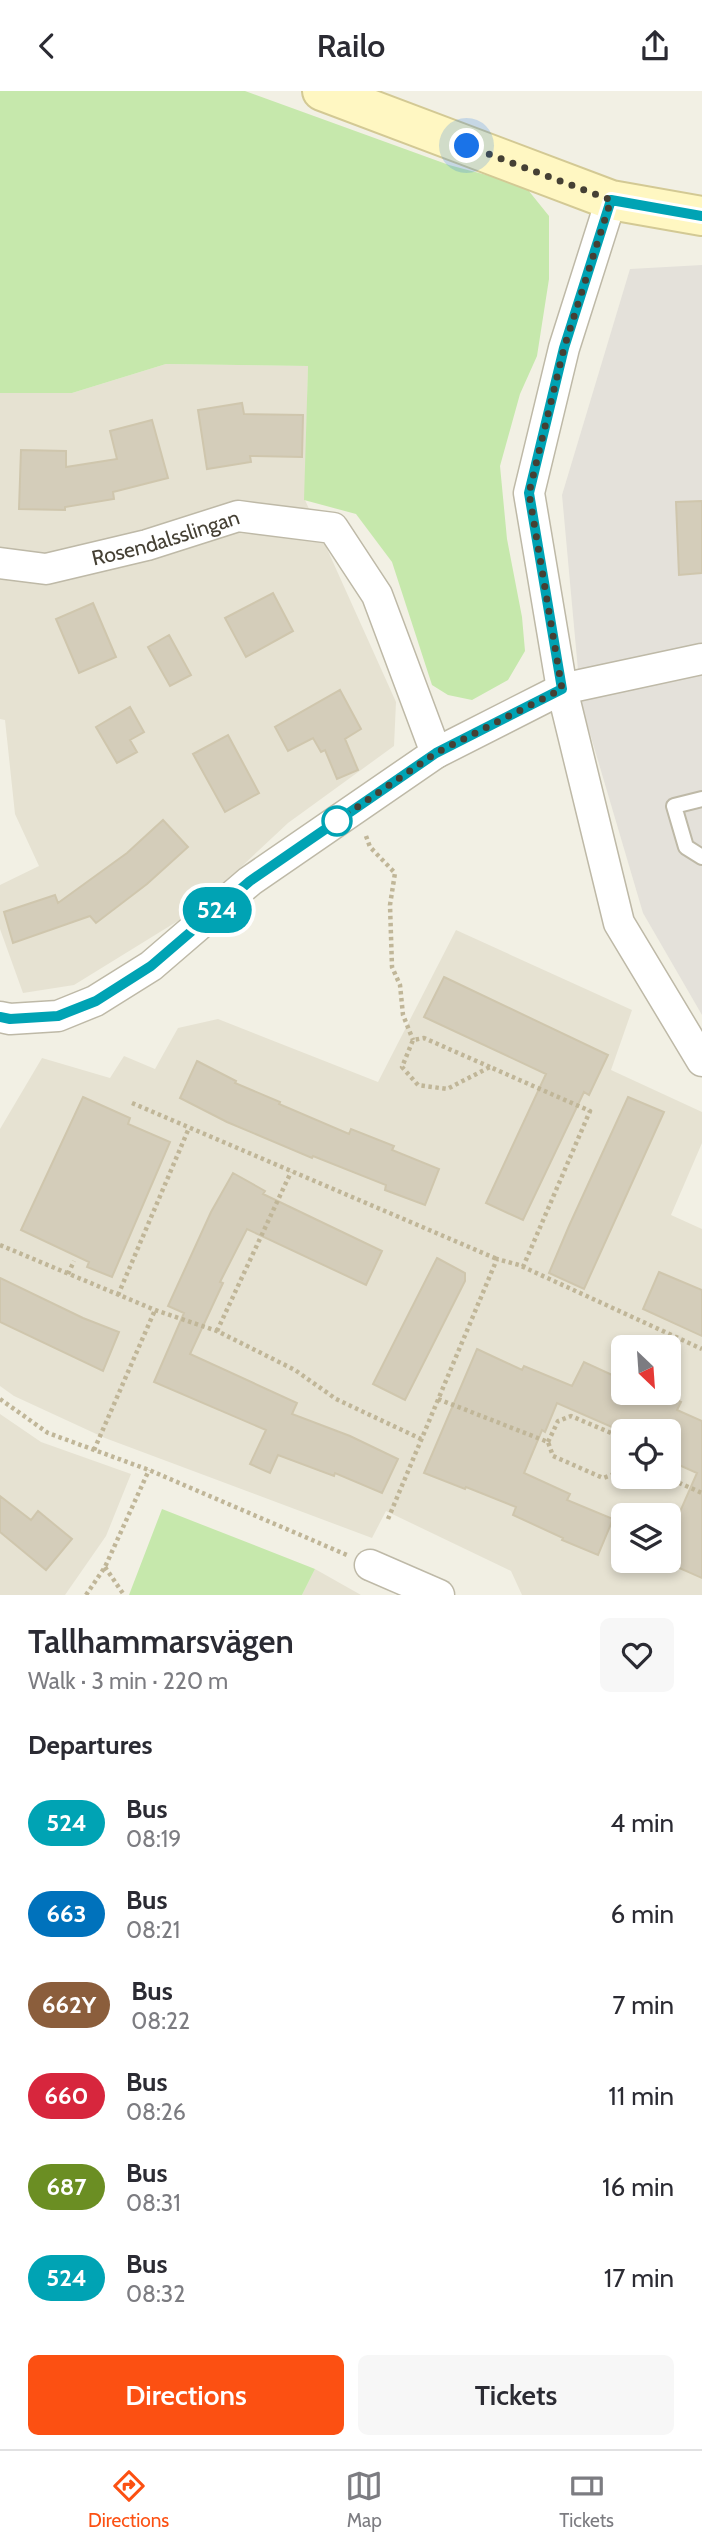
<!DOCTYPE html>
<html lang="en">
<head>
<meta charset="utf-8">
<style>
  :root { --surface:#fff; --page:#f7f7f7; --text:#2b2b33; --muted:#7c7c81; --line:#e1e1e2; --accent:#fc5012 }
  body { margin:0; font-family:Cabin,sans-serif; background:var(--page); color:var(--text); height:100vh; display:flex; flex-direction:column; font-size:26px; white-space:nowrap }
  * { box-sizing:border-box; margin:0 }
  p { font-size:23px; color:var(--muted) }
  .icon { flex:none; width:38px; height:38px; fill:none; stroke:currentColor; stroke-width:2; stroke-linecap:round; stroke-linejoin:round }
  .map { position:relative; height:1504px; overflow:hidden }
  .details { display:flex; flex-direction:column; background:var(--surface); flex:1 }
  .details>* { flex:none }
  .badge { padding:0 14px; border-radius:23px; font-size:24px; line-height:46px }
  .needle { width:46px; rotate:155deg }
  .controls { position:absolute; left:611px; top:1244px; display:grid; gap:14px }
  .controls a { display:grid; place-items:center; width:70px; height:70px; border-radius:10px; background:var(--surface); box-shadow:0 4px 10px #0003; font-size:35px }
  .you { position:absolute; width:35px; height:35px; margin:-18px; border:5px solid #fff; border-radius:50%; background:#1a73e8; box-shadow:0 0 0 10px #1a73e833 }
  .map>.badge { position:absolute; translate:-50% -50%; box-shadow:0 0 0 4px #fff }
  h2 { padding:0 28px; font-size:26px; line-height:63px }
  .round { display:grid; place-items:center; flex:none; width:74px; height:74px; border-radius:10px; background:var(--page) }
  .summary { display:flex; align-items:center; justify-content:space-between; height:119px; padding:0 28px }
  h1 { font-size:33px; font-weight:600; line-height:52px }
  .primary-button { display:flex; gap:14px; margin-top:auto; padding:14px 28px }
  .primary-button a { flex:1; height:80px; border-radius:10px; background:var(--accent); color:#fff; font-size:28px; font-weight:600; line-height:80px; text-align:center }
  .primary-button a+a { background:var(--page); color:var(--text) }
  ul { padding:0; list-style:none }
  li { display:flex; align-items:center; gap:21px; height:91px; padding:0 28px }
  li div { flex:1 }
  li b { display:block; font-size:26px }
  li em { font-style:normal }
  li .badge { min-width:77px; font-weight:700; text-align:center }
  header { display:flex; justify-content:space-between; align-items:center; height:91px; padding:0 28px; background:var(--surface); font-size:32px; font-weight:600 }
  .dock { display:flex; justify-content:space-around; align-items:center; height:98px; border-top:2px solid var(--line); background:var(--surface); font-size:19px; color:var(--muted) }
  .dock a { display:grid; justify-items:center; gap:4px }
  .dock .selected { color:var(--accent) }
  .map>svg:first-child { display:block }
  .residential { fill:#e6e2d2; fill-rule:evenodd }
  .industrial { fill:#e4e1da }
  .green { fill:#c6e8ac }
  .building { fill:#d4cdba; stroke:#cfc6ad; stroke-width:2 }
  .lines { fill:none; stroke-linecap:round; stroke-linejoin:round }
  .service-casing { stroke:#beb9a7; stroke-width:18 }
  .minor-casing { stroke:#beb9a7; stroke-width:33 }
  .secondary-casing { stroke:#d3c994; stroke-width:42 }
  .path { stroke:#c0b698; stroke-width:4.5; stroke-dasharray:3.5 3.5; stroke-linecap:butt }
  .service { stroke:#fff; stroke-width:14 }
  .minor { stroke:#fff; stroke-width:30 }
  .secondary { stroke:#fff7c2; stroke-width:38 }
  .line-casing { stroke:#fff; stroke-width:16 }
  .line { stroke:#00a3b4; stroke-width:10 }
  .walk { stroke:#454034; stroke-width:7; stroke-dasharray:0 12.6 }
  .stop-dot { fill:#fff; stroke:#00a3b4; stroke-width:3.5 }
  .labels { text-anchor:middle; dominant-baseline:central; stroke-width:5; stroke-linejoin:round; paint-order:stroke }
  .street-label { font-size:21px; fill:#454034; stroke:#fff }
</style>
</head>
<body>
<header><svg class="icon" aria-label="back" viewBox="0 0 24 24"><path d="M15 5l-7 7 7 7"/></svg>Railo<svg class="icon" aria-label="share" viewBox="0 0 24 24"><path d="M12 15V3M7 8l5-5 5 5M5 13v7h14v-7"/></svg></header>
<div class="map">
<svg width="702" height="1504" viewBox="0 0 702 1504">
  <rect width="100%" height="100%" fill="#f2f0e4"/>
  <path class="residential" d="M 166,273 L 308,275 L 305,409 L 396,611 L 394,655 L 288,732 L 194,820 L 74,894 L 23,902 L 0,838 L 0,794 L 39,775 L 15,723 L 5,629 L 0,628 L 0,302 L 72,302 Z
    M 456,839 L 632,919 L 611,979 L 702,1021 L 702,1052 L 671,1124 L 702,1138 L 702,1504 L 522,1504 L 511,1480 L 386,1420 L 372,1447 L 105,1347 L 14,1305 L 0,1295 L 0,1038 L 42,967 L 110,987 L 124,965 L 155,978 L 178,937 L 218,928 L 378,991 ZM 623,1256 L 668,1256 L 668,1302 L 623,1302 ZM 623,1340 L 668,1340 L 668,1386 L 623,1386 ZM 623,1424 L 668,1424 L 668,1470 L 623,1470 Z
    M 0,1323 L 41,1351 L 131,1383 L 106,1445 L 65,1504 L 0,1504 Z
    M 315,1478 L 361,1504 L 302,1504 Z"/>
  <path class="industrial" d="M 702,174 L 702,924 L 643,822 L 581,612 L 562,404 L 630,178 Z"/>
  <path class="green" d="M 0,0 L 245,0 L 449,74 L 524,94 L 549,125 L 549,188 L 537,265 L 520,303 L 500,375 L 507,448 L 522,526 L 525,560 L 508,589 L 472,609 L 448,604 L 432,594 L 392,471 L 356,423 L 304,409 L 308,275 L 166,273 L 72,302 L 0,302 Z
    M 162,1418 L 315,1478 L 302,1504 L 129,1504 Z"/>
  <path class="building" d="M 242,312 L 244,323 L 303,324 L 302,366 L 250,365 L 251,371 L 207,378 L 198,319 Z
    M 152,329 L 168,387 L 113,401 L 114,408 L 65,416 L 65,419 L 19,418 L 21,359 L 66,360 L 66,376 L 117,368 L 110,340 Z
    M 702,410 L 702,482 L 679,484 L 676,411 Z
    M 273,502 L 293,540 L 246,566 L 225,527 Z
    M 93,512 L 116,566 L 79,582 L 56,528 Z
    M 169,544 L 191,584 L 170,595 L 148,556 Z
    M 340,599 L 361,638 L 345,648 L 358,679 L 337,688 L 325,659 L 321,661 L 313,647 L 288,660 L 275,636 Z
    M 130,616 L 144,641 L 130,649 L 137,661 L 117,672 L 96,636 Z
    M 228,644 L 259,702 L 225,721 L 193,663 Z
    M 163,729 L 188,756 L 147,793 L 96,832 L 90,825 L 13,852 L 4,821 L 55,804 L 58,812 L 127,762 Z
    M 444,886 L 608,964 L 589,1004 L 584,1001 L 523,1129 L 486,1112 L 546,983 L 424,926 Z
    M 197,970 L 236,990 L 235,992 L 280,1011 L 279,1013 L 349,1043 L 351,1038 L 394,1055 L 392,1059 L 439,1078 L 425,1114 L 385,1099 L 386,1094 L 313,1065 L 312,1067 L 227,1031 L 180,1007 Z
    M 83,1006 L 130,1027 L 128,1033 L 170,1051 L 112,1186 L 87,1176 L 89,1171 L 21,1139 Z
    M 628,1006 L 664,1021 L 584,1198 L 549,1182 L 569,1135 Z
    M 233,1082 L 265,1100 L 263,1103 L 382,1160 L 366,1194 L 247,1138 L 220,1191 L 223,1192 L 190,1263 L 297,1312 L 292,1323 L 350,1345 L 398,1368 L 382,1402 L 335,1382 L 334,1385 L 278,1364 L 270,1382 L 250,1373 L 266,1339 L 154,1291 L 184,1222 L 168,1215 L 211,1121 Z
    M 437,1167 L 465,1182 L 465,1190 L 405,1309 L 373,1293 Z
    M 659,1181 L 702,1199 L 702,1245 L 643,1218 Z
    M 0,1187 L 83,1227 L 119,1241 L 103,1280 L 0,1231 Z
    M 477,1258 L 522,1279 L 524,1275 L 572,1295 L 584,1271 L 623,1289 L 623,1302 L 661,1302 L 681,1311 L 677,1319 L 702,1330 L 702,1487 L 668,1472 L 668,1426 L 676,1430 L 697,1382 L 668,1369 L 668,1340 L 621,1340 L 557,1312 L 545,1341 L 542,1339 L 524,1382 L 570,1403 L 567,1409 L 613,1428 L 598,1464 L 562,1449 L 563,1447 L 513,1424 L 516,1416 L 466,1396 L 465,1398 L 424,1382 Z
    M 0,1405 L 31,1429 L 38,1420 L 72,1448 L 46,1479 L 0,1441 Z"/>
  <g class="lines">
    <defs>
      <path id="service" d="M 702,708 L 674,715 L 686,756 L 702,766"/>
      <g id="minor">
        <path d="M 611,109 L 564,257 L 529,402 L 562,598 L 619,832 L 702,970"/>
        <path id="s1" d="M 0,472 L 46,478 L 147,454 L 238,425 L 333,437 L 377,504 L 436,662"/>
        <path d="M 0,926 L 10,928 L 58,925 L 95,910 L 151,875 L 250,790 L 436,662 L 562,598 L 702,568"/>
        <path d="M 370,1474 L 439,1504"/>
      </g>
      <path id="secondary" d="M 322,0 L 611,109 L 702,125"/>
    </defs>
    <use href="#service" class="service-casing"/>
    <use href="#minor" class="minor-casing"/>
    <use href="#secondary" class="secondary-casing"/>
    <path class="path" d="M 366,745 L 370,756 L 395,782 L 390,814 L 392,876 L 400,894 L 403,924 L 413,949
      M 490,976 L 424,947 L 413,949 L 402,976 L 418,994 L 447,998 L 490,976 L 590,1020 L 523,1176
      M 132,1012 L 497,1168
      M 0,1154 L 155,1219 L 217,1240 L 295,1279 L 336,1308 L 421,1348
      M 68,1183 L 74,1170
      M 118,1204 L 189,1037
      M 217,1240 L 291,1081
      M 0,1308 L 48,1342 L 149,1379 L 347,1464
      M 438,1308 L 548,1351 L 553,1365 L 603,1387 L 623,1380
      M 548,1351 L 558,1330 L 571,1325 L 623,1347
      M 94,1359 L 155,1219
      M 666,1386 L 702,1402
      M 388,1428 L 497,1168 L 519,1174 L 702,1258
      M 105,1476 L 124,1504
      M 86,1504 L 105,1476 L 149,1379"/>
    <use href="#service" class="service"/>
    <use href="#minor" class="minor"/>
    <use href="#secondary" class="secondary"/>
  </g>
  <g class="lines">
    <defs>
      <path id="line" d="M 0,926 L 10,928 L 58,925 L 96,910 L 151,875 L 250,790 L 436,662 L 562,598 L 529,402 L 564,257 L 611,109 L 702,125"/>
    </defs>
    <use href="#line" class="line-casing"/>
    <use href="#line" class="line"/>
    <path class="walk" d="M 337,730 L 436,662 L 562,598 L 529,402 L 564,257 L 611,109 L 467,55"/>
  </g>
  <circle class="stop-dot" cx="337" cy="730" r="14"/>
  <g class="labels">
    <g class="street-label">
      <text stroke="none"><textPath href="#s1" startOffset="170">Rosendalsslingan</textPath></text>
    </g>
  </g>
</svg>
<div class="controls">
<a><svg class="needle" viewBox="-14 -14 28 28"><path d="M0-13l5 13h-10z" fill="#e53935"/><path d="M0 13l5-13h-10z" fill="#7c7c81"/></svg></a>
<a><svg class="icon" aria-label="locate" viewBox="0 0 24 24"><circle cx="12" cy="12" r="6"/><path d="M12 2v4M12 18v4M2 12h4M18 12h4"/></svg></a>
<a><svg class="icon" aria-label="layers" viewBox="0 0 24 24"><path d="M12 4l9 5-9 5-9-5zM3 14l9 5 9-5"/></svg></a>
</div>
<div class="you" style="left:467px;top:55px"></div>
<b class="badge" style="left:217px;top:819px;background:#00a3b4;color:#fff">524</b>
</div>
<section class="details">
<div class="summary"><div><h1>Tallhammarsvägen</h1><p>Walk · 3 min · 220 m</p></div><a class="round"><svg class="icon" aria-label="heart" viewBox="0 0 24 24"><path d="M12 20l-8-8c-3-5 5-10 8-4 3-6 11-1 8 4z"/></svg></a></div>
<h2>Departures</h2>
<ul>
<li><span class="badge" style="background:#00a3b4;color:#fff">524</span><div><b>Bus</b><p>08:19</p></div><em>4 min</em></li>
<li><span class="badge" style="background:#0072bc;color:#fff">663</span><div><b>Bus</b><p>08:21</p></div><em>6 min</em></li>
<li><span class="badge" style="background:#8b5e3c;color:#fff">662Y</span><div><b>Bus</b><p>08:22</p></div><em>7 min</em></li>
<li><span class="badge" style="background:#d7263d;color:#fff">660</span><div><b>Bus</b><p>08:26</p></div><em>11 min</em></li>
<li><span class="badge" style="background:#6b8e23;color:#fff">687</span><div><b>Bus</b><p>08:31</p></div><em>16 min</em></li>
<li><span class="badge" style="background:#00a3b4;color:#fff">524</span><div><b>Bus</b><p>08:32</p></div><em>17 min</em></li>
</ul>
<div class="primary-button"><a>Directions</a><a>Tickets</a></div>
</section>
<nav class="dock">
<a class="selected"><svg class="icon" aria-label="directions" viewBox="0 0 24 24"><path d="M12 3l9 9-9 9-9-9zM9 14v-3h6M13 9l2 2-2 2"/></svg>Directions</a>
<a><svg class="icon" aria-label="map" viewBox="0 0 24 24"><path d="M3 6l6-2 6 2 6-2v14l-6 2-6-2-6 2zM9 4v14M15 6v14"/></svg>Map</a>
<a><svg class="icon" aria-label="tickets" viewBox="0 0 24 24"><path d="M3 7h18v10H3zM15 7v10"/></svg>Tickets</a>
</nav>
</body>
</html>
